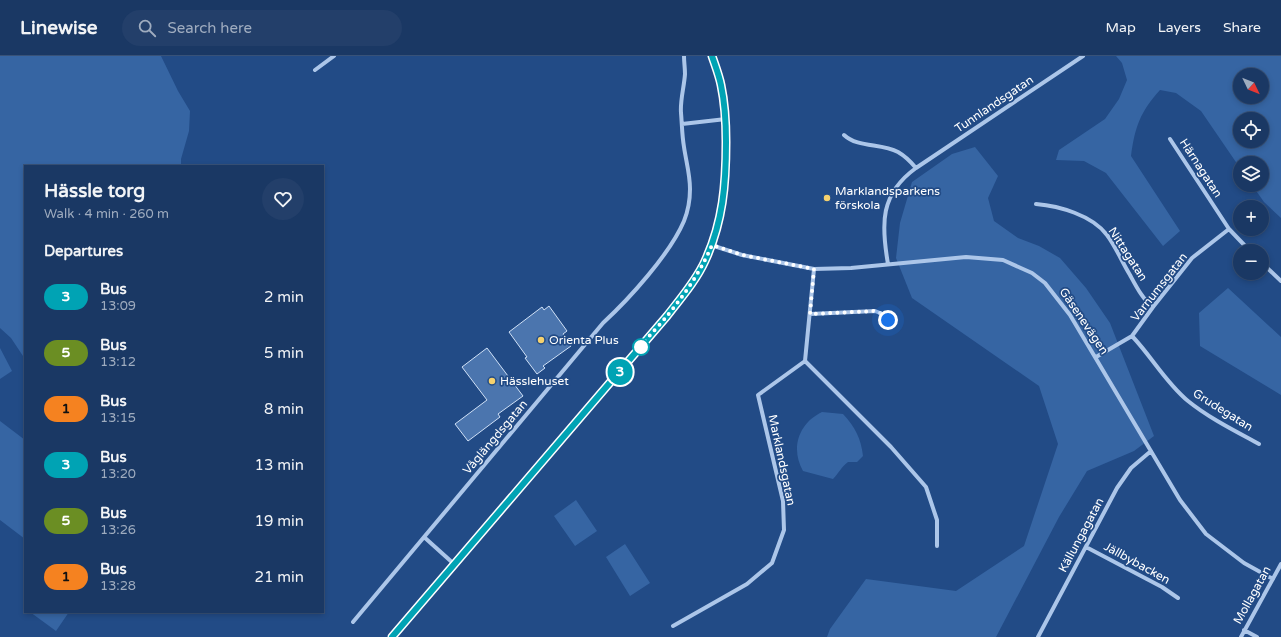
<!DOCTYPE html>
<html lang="en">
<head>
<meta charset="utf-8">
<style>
  :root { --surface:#1a3864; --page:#233f6a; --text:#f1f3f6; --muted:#9facbf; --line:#385278 }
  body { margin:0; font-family:"Varela Round",sans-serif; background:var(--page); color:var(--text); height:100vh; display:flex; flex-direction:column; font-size:15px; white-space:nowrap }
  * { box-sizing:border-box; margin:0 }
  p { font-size:13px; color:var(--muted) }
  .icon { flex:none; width:22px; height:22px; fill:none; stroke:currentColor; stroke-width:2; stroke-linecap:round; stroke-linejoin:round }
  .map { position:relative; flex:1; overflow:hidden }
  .details { position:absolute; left:24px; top:109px; width:300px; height:448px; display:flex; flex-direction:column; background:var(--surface); border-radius:0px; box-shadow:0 2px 6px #0003,0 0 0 1px var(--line) }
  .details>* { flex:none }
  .badge { padding:0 8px; border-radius:13px; font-size:14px; line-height:26px }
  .needle { width:26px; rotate:133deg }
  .buttons { position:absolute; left:1233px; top:12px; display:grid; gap:8px }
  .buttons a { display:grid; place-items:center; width:36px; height:36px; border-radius:50%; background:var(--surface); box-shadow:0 2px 6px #0003,0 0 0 1px var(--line); font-size:20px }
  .you { position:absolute; width:20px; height:20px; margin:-10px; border:3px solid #fff; border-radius:50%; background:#1a73e8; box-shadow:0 0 0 6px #1a73e833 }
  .map>.badge { position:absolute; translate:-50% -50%; box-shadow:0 0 0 2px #fff }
  h2 { padding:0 20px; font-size:15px; line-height:36px }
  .round { display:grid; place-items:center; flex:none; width:42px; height:42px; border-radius:21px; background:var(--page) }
  .summary { display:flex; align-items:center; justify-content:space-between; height:68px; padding:0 20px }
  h1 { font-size:19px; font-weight:700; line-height:30px }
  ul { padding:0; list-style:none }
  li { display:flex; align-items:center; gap:12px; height:56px; padding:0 20px }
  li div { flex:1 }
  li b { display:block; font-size:15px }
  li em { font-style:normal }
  li .badge { min-width:44px; font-weight:700; text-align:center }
  header { display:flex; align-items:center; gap:24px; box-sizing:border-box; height:56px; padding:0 20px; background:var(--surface); border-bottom:1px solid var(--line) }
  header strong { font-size:19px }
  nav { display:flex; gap:22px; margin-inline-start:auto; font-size:14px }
  .search { width:280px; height:36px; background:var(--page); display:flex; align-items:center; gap:10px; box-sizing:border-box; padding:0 14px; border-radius:22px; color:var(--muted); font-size:15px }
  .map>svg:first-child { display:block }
  .green { fill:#3665a3; fill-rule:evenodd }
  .building { fill:#4b75ae; stroke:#d0e1f7 }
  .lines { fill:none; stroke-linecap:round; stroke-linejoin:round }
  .minor { stroke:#acc6e9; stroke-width:4 }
  .tertiary { stroke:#acc6e9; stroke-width:7 }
  .line-casing { stroke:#fff; stroke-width:9 }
  .line { stroke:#00a3b4; stroke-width:6 }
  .walk { stroke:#fff; stroke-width:4; stroke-dasharray:0 7.2 }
  .poi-dot { fill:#f5d16e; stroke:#224b86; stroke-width:1.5 }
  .stop-dot { fill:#fff; stroke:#00a3b4; stroke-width:2 }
  .labels { text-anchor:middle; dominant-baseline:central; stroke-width:3.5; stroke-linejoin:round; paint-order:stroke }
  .street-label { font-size:12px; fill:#fff; stroke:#224b86 }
  .poi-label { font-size:12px; fill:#fff; stroke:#224b86; text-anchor:start }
</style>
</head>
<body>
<header>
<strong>Linewise</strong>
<div class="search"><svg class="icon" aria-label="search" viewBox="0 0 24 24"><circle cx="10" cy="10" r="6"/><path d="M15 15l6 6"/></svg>Search here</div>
<nav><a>Map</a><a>Layers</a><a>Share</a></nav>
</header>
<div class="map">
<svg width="1281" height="581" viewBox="0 0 1281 581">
  <rect width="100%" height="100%" fill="#224b86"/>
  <path class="green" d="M 0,0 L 161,0 L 178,35 L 190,55 L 189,75 L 181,103 L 181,110 L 25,110 L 25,303 L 11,282 L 0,272 Z
    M 1116,0 L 1281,0 L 1281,162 L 1264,146 L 1252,129 L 1262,129 L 1262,107 L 1240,107 L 1240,112 L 1201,55 L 1176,37 L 1160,34 C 1140,56 1135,71 1131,100 L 1180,175 L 1163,190 L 1106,117 L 1084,105 L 1056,104 L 1059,94 L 1105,63 L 1119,43 L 1127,24 L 1122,7 ZM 1240,19 L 1262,19 L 1262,41 L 1240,41 ZM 1240,63 L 1262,63 L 1262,85 L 1240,85 Z
    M 975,91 L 998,120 L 988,142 L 994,165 L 1018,182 L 1039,190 L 1060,202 L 1086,232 L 1110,267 L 1154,380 L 1134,395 L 1087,415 L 1059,461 L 996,581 L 827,581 L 830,573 L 866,523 L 956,535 L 1024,490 L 1058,388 L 1039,330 L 912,242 L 896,202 L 900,167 L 912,126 L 952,98 Z
    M 1228,232 L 1281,281 L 1281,339 L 1200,290 L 1199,257 Z
    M 0,292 L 12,315 L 0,323 Z
    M 822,356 L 843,358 C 855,371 861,382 863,400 L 857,406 L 848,406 C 841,411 839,417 833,423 L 803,415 C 790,392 799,367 822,356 Z
    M 0,365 L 25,384 L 25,483 L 0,464 Z
    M 576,444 L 597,475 L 575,490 L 554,460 Z
    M 625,488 L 650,527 L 630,540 L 606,501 Z
    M 30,556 L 69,556 L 56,575 Z"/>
  <path class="building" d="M 549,250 L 567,275 L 563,278 L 571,290 L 543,310 L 545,312 L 537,318 L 525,302 L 527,301 L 509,276 L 542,251 L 544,254 Z
    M 487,292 L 523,340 L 498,358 L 500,361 L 468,385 L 455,368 L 487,344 L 462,311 Z"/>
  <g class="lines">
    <path class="minor" d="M 315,14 L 334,0
      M 682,68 L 726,63
      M 844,79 C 858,92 881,87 898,96 C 905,100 911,106 916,112
      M 1170,83 L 1229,173
      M 1036,148 C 1059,150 1092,159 1107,179 C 1116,191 1122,206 1130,219 C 1136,230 1143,244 1153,251
      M 711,189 L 742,199 L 814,213 L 851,212 L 966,201 L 1003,204 L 1032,217 L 1045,227 L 1070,259 L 1180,444 L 1206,478 L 1244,507 L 1273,523
      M 1262,207 L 1281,225
      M 888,208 C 881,168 880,138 916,112 L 1083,0
      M 810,258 L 875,255 L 880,257 L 887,264
      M 1132,280 C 1152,301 1166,327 1188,345 C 1209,362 1235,375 1259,388
      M 1096,301 L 1132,280 L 1153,251 L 1192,202 L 1229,173 L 1250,195
      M 805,305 L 891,391 L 926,431 L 937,464 L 937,490
      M 424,481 L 454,508
      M 1086,491 L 1162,531 L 1178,542
      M 353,566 L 603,267 C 629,243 670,198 684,165 C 688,155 690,144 690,133 C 690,118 686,105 684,91 C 682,80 682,68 681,57 C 680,44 684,32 685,18 C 685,12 684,6 684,0
      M 673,570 L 747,528 L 772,507 L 784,474 L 783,445 L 758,339 L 805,305 L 814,213
      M 1244,574 L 1257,581
      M 1038,581 L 1117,432 L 1131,412 L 1151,395
      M 1241,581 L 1281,508"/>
    <path class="tertiary" d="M 392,581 L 667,260 C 680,243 696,225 705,205 C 722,167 726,127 726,86 C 726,67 725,48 721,29 C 719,19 715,9 712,0"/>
  </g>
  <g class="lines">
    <defs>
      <path id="line" d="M 392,581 L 667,260 C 680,243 696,225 705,205 C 723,166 726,128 726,86 C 726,67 725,48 721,29 C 719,19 715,9 712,0"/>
    </defs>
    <use href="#line" class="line-casing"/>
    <use href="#line" class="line"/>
    <path class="walk" d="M 641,291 C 648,280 659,270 667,260 C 685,238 701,215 712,189 L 742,199 L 814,213 L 810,258 L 875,255 L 880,257 L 888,264"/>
  </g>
  <g class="poi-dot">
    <circle cx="827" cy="142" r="4"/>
    <circle cx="541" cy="284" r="4"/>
    <circle cx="492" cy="325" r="4"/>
  </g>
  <circle class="stop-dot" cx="641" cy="291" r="8"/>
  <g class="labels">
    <g class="street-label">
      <text transform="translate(994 48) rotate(-34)">Tunnlandsgatan</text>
      <text transform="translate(1201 112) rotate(57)">Härnagatan</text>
      <text transform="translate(1128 198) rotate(57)">Nittagatan</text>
      <text transform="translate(1159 231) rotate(-52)">Varnumsgatan</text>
      <text transform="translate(1084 265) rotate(56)">Gäsenevägen</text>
      <text transform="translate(1223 354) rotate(32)">Grudegatan</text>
      <text transform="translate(495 381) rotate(-50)">Våglängdsgatan</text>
      <text transform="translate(782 404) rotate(78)">Marklandsgatan</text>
      <text transform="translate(1081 479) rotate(-62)">Källungagatan</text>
      <text transform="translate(1137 507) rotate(29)">Jällbybacken</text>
      <text transform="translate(1252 539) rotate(-61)">Mollagatan</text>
    </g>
    <g class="poi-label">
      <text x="835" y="135">Marklandsparkens<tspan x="835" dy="14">förskola</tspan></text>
      <text x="549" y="284">Orienta Plus</text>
      <text x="500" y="325">Hässlehuset</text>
    </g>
  </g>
</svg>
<div class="buttons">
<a><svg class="needle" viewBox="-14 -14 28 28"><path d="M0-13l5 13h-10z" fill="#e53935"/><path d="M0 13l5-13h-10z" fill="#9facbf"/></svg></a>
<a><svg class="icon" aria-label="locate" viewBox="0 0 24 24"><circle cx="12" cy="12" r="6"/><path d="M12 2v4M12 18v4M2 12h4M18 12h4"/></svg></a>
<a><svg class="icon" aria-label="layers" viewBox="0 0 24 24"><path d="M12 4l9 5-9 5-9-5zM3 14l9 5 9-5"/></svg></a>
<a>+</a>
<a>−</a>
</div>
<div class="you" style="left:888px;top:264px"></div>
<b class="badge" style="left:620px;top:316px;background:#00a3b4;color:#fff">3</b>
<section class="details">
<div class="summary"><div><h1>Hässle torg</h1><p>Walk · 4 min · 260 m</p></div><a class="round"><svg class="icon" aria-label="heart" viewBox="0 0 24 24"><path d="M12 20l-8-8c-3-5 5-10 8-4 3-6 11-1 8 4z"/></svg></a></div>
<h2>Departures</h2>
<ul>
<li><span class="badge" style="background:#00a3b4;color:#fff">3</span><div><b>Bus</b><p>13:09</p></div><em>2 min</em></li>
<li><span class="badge" style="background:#6b8e23;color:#fff">5</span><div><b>Bus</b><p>13:12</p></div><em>5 min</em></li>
<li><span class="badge" style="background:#f58220;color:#111">1</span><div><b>Bus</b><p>13:15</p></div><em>8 min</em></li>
<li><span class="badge" style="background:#00a3b4;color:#fff">3</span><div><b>Bus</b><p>13:20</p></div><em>13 min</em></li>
<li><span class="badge" style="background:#6b8e23;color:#fff">5</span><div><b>Bus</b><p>13:26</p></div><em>19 min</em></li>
<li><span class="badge" style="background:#f58220;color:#111">1</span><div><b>Bus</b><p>13:28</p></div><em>21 min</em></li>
</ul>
</section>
</div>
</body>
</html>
